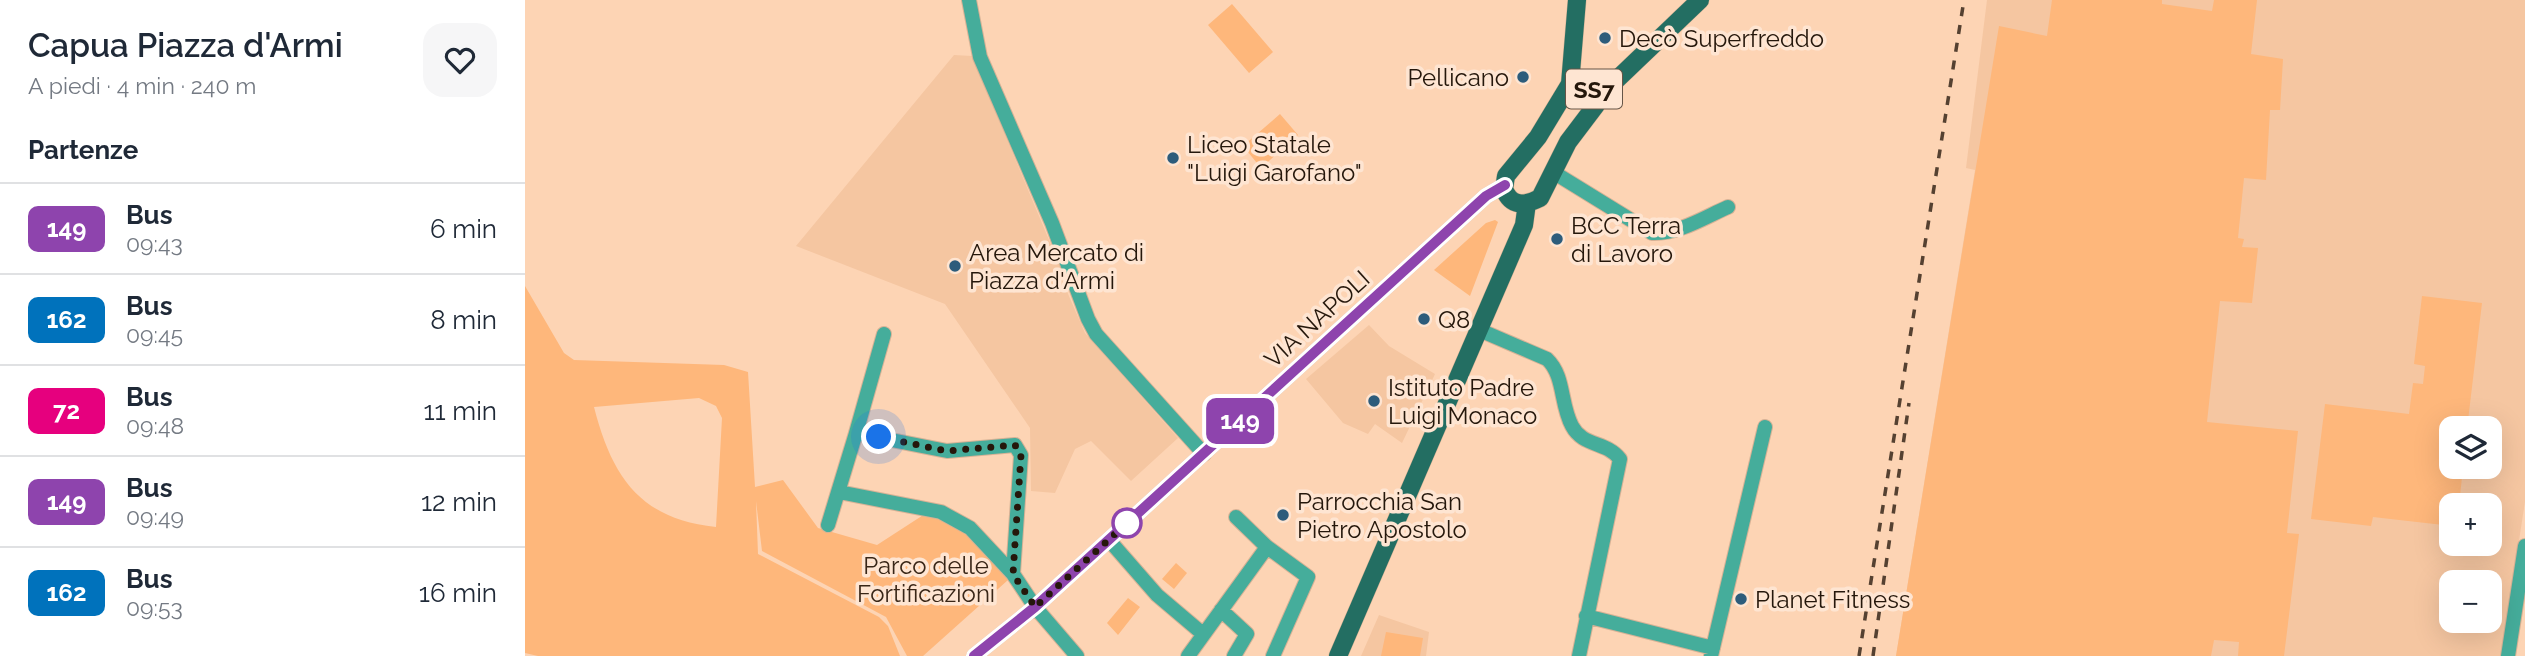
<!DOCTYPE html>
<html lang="it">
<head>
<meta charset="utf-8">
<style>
  :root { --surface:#fff; --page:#f6f6f7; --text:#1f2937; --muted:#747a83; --line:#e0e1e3 }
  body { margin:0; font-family:Raleway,sans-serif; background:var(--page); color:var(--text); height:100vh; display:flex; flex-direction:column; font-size:26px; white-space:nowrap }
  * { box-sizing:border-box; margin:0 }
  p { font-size:23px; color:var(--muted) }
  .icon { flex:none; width:38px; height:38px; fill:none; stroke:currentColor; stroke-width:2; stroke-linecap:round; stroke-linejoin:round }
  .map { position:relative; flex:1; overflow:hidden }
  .drawer { display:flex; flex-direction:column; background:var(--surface); width:525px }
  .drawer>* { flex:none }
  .badge { padding:0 14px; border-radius:10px; font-size:24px; line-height:46px }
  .controls { position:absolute; left:1914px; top:416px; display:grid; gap:14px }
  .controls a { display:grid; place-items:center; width:63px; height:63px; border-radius:14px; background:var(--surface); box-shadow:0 7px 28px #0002; font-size:35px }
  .you { position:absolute; width:35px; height:35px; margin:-18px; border:5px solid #fff; border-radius:50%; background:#1a73e8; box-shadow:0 0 0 10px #1a73e833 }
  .map>.badge { position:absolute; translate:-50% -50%; box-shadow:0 0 0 4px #fff }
  h2 { padding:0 28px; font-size:26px; line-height:63px }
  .round { display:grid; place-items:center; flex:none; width:74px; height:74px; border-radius:21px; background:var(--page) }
  .head { display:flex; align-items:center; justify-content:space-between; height:119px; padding:0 28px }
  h1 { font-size:33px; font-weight:600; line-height:52px }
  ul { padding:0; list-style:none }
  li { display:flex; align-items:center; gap:21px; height:91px; padding:0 28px; border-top:2px solid var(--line) }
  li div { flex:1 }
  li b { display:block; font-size:26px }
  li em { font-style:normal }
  li .badge { min-width:77px; font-weight:700; text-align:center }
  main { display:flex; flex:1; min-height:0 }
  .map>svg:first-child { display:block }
  .built { fill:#f5c6a1; fill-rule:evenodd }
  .green { fill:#feb77b; fill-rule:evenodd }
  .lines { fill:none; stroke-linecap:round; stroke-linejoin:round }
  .minor-casing { stroke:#d6b296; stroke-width:16 }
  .major-casing { stroke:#d6b296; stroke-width:19 }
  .minor { stroke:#45ad9b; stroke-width:14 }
  .major { stroke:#236e62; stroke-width:18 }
  .rail { stroke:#554131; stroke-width:3.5; stroke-dasharray:9 9; stroke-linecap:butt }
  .line-casing { stroke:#fff; stroke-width:16 }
  .line { stroke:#8e44ad; stroke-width:10 }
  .walk { stroke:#25170b; stroke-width:7; stroke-dasharray:0 12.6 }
  .poi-dot { fill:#2d5c7b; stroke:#fee5d2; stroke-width:2.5 }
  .stop-dot { fill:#fff; stroke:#8e44ad; stroke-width:3.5 }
  .labels { text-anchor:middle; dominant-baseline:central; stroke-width:7; stroke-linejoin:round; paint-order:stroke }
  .shield { fill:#fee5d2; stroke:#665547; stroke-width:2 }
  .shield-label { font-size:23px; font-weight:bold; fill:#25170b }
  .poi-label { font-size:24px; fill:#25170b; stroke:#fee5d2; text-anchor:start }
  .street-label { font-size:24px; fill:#25170b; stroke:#fee5d2 }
  .park-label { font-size:24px; fill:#392617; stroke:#fee5d2 }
</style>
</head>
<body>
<main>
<section class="drawer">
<div class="head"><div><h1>Capua Piazza d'Armi</h1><p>A piedi · 4 min · 240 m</p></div><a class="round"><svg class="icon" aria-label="heart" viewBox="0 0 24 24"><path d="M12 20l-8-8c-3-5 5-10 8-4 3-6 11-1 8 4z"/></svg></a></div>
<h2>Partenze</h2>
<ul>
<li><span class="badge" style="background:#8e44ad;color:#fff">149</span><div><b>Bus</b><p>09:43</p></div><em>6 min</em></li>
<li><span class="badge" style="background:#0072bc;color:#fff">162</span><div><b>Bus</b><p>09:45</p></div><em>8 min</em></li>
<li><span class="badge" style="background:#e6007e;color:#fff">72</span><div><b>Bus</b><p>09:48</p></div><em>11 min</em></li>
<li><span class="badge" style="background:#8e44ad;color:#fff">149</span><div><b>Bus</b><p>09:49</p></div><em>12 min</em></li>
<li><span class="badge" style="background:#0072bc;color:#fff">162</span><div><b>Bus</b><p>09:53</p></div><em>16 min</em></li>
</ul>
</section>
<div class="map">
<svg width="2000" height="656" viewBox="0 0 2000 656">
  <rect width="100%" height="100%" fill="#fdd4b4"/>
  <path class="built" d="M 1462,0 L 2000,0 L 2000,502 L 1976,656 L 1371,656 L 1450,170 L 1441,168 ZM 1927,429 L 1965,429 L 1965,467 L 1927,467 ZM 1927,506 L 1965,506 L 1965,544 L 1927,544 ZM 1927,583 L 1965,583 L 1965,621 L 1927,621 Z
    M 429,55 L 447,56 L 540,278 L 537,280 L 560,333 L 653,438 L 606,481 L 566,441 L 550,449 L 530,493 L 506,491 L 505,428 L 420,304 L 271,246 Z
    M 844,325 L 864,346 L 910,374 L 877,443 L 850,424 L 843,434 L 818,423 L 781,379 Z
    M 854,615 L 904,632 L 901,656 L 836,656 Z"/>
  <path class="green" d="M 1527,0 L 1637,0 L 1637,4 L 1687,11 L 1689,0 L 1732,0 L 1726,54 L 1758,59 L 1755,110 L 1745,110 L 1741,180 L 1719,178 L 1713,238 L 1719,239 L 1717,247 L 1733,248 L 1727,303 L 1695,301 L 1682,422 L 1773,431 L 1762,533 L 1774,534 L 1759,656 L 1713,656 L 1714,642 L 1689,640 L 1686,656 L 1371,656 L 1474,26 L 1522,36 Z
    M 707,4 L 748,52 L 724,73 L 683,25 Z
    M 755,114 L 773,135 L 736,168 L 718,146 Z
    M 970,220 L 973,222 L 945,296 L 909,270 L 961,223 Z
    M 0,286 L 39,353 L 49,360 L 199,365 L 223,372 L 230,487 L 258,480 L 293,528 L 352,545 L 406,510 L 435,524 L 483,580 L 398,656 L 382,656 L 361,617 L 237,551 L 231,501 L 233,554 L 354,617 L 363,626 L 375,656 L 13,656 L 0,653 ZM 174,398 L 191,406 L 197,418 L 191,527 C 115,519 87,477 69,407 Z
    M 1897,296 L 1957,303 L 1942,429 L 1927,429 L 1927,467 L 1938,467 L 1934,506 L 1927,506 L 1927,526 L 1848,517 L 1846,526 L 1786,519 L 1800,404 L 1884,414 L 1888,383 L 1898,384 L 1900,366 L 1889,364 Z
    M 651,563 L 662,573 L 649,589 L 637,579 Z
    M 603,598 L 615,607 L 593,635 L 582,623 Z
    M 861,632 L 898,638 L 895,656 L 856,656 Z"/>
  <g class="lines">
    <defs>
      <path id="minor" d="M 444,0 L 455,57 L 527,223 L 563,319 L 571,334 L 679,454
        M 1028,172 L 1127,233 C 1154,234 1180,217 1203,207
        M 952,329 L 1022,359 C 1040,376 1035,404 1047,426 C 1058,447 1081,441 1095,459 L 1054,656
        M 331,433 L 359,334
        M 314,492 L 416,512 L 445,528 L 488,574 L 510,607 L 552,656
        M 711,517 L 742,547 L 783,577 L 748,656
        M 303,525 L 331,433 L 422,451 L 490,445 L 496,455 L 488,574
        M 584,540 L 632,595 L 678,634
        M 696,610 L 722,634 L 709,656
        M 1061,616 L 1188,648
        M 449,656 L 510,607 L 961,196 L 980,185
        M 663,656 L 742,547
        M 1186,656 L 1240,427
        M 1983,656 L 2000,546"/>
      <path id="major" d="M 1055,82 L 1072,92 L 1071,105 L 1043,142 L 1015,198 C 999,206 986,207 979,189 L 981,176 L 1013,137 L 1045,84 Z
        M 1045,84 L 1052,0
        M 1072,92 L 1084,87 L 1175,0
        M 813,656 L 999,225 L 1002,203"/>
    </defs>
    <use href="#minor" class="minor-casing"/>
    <use href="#major" class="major-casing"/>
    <use href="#minor" class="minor"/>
    <use href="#major" class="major"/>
    <path class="rail" d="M 1334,656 L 1439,0
      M 1348,656 L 1384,403"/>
  </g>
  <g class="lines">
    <defs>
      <path id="line" d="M 449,656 L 510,607 L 961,196 L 980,185"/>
    </defs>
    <use href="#line" class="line-casing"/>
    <use href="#line" class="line"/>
    <path class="walk" d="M 354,437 L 422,451 L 490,445 L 496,455 L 488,574 L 510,607 L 602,523"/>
  </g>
  <g class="poi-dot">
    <circle cx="1080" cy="38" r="7"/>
    <circle cx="998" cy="77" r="7"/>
    <circle cx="648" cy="158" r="7"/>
    <circle cx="1032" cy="239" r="7"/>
    <circle cx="430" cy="266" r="7"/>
    <circle cx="899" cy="319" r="7"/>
    <circle cx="849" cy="401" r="7"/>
    <circle cx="758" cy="515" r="7"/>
    <circle cx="1216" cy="599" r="7"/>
  </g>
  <circle class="stop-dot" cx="602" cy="523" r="14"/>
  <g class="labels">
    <rect class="shield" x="1041" y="69.5" width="56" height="39" rx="5"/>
    <g class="shield-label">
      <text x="1069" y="89">SS7</text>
    </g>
    <g class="poi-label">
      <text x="1094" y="38">Decò Superfreddo</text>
      <text x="984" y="77" text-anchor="end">Pellicano</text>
      <text x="662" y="144">Liceo Statale<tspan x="662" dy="28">"Luigi Garofano"</tspan></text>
      <text x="1046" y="225">BCC Terra<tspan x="1046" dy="28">di Lavoro</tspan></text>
      <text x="444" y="252">Area Mercato di<tspan x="444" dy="28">Piazza d'Armi</tspan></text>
      <text x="913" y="319">Q8</text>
      <text x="863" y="387">Istituto Padre<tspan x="863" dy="28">Luigi Monaco</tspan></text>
      <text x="772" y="501">Parrocchia San<tspan x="772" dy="28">Pietro Apostolo</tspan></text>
      <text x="1230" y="599">Planet Fitness</text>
    </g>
    <g class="street-label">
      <text transform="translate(792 319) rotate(-42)">VIA NAPOLI</text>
    </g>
    <g class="park-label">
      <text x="401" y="565">Parco delle<tspan x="401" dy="28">Fortificazioni</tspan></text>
    </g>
  </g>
</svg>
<div class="controls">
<a><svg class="icon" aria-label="layers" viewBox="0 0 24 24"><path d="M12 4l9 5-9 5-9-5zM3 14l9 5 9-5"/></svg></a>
<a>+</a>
<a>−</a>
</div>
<div class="you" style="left:354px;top:437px"></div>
<b class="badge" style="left:715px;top:421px;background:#8e44ad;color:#fff">149</b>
</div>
</main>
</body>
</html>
